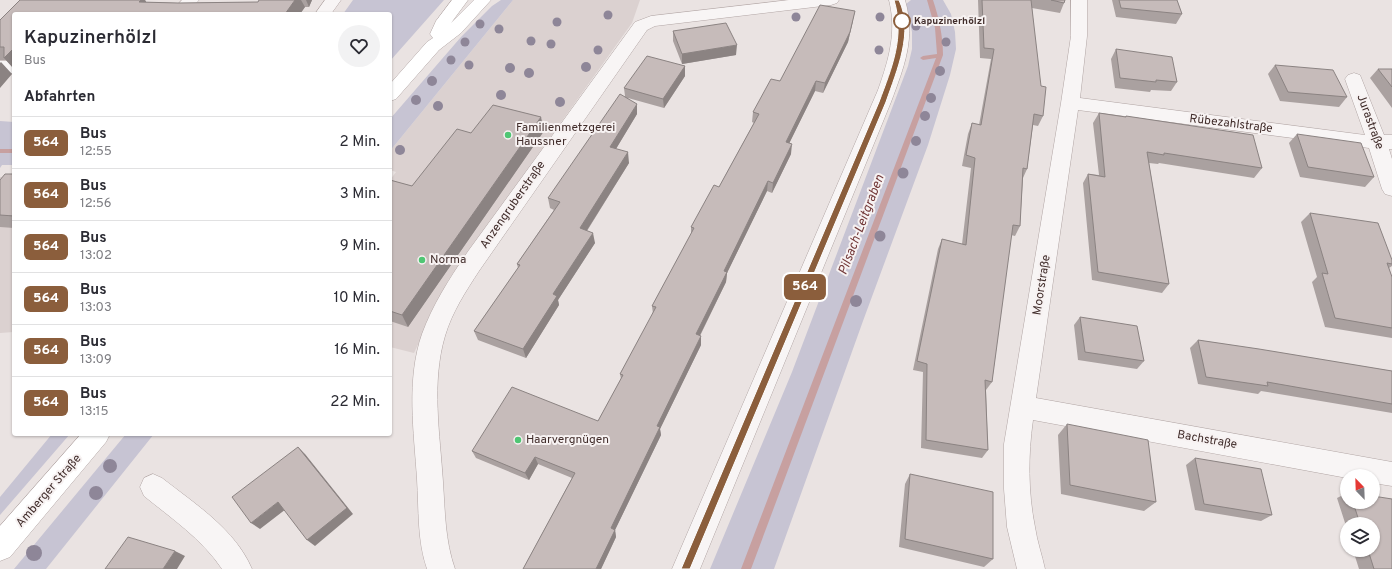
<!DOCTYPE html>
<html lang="de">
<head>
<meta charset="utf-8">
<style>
  :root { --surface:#fff; --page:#f2f2f3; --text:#2b2b33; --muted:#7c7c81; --line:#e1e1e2 }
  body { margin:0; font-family:Overpass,sans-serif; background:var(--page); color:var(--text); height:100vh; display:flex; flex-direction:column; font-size:15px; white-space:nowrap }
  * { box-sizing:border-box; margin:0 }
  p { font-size:13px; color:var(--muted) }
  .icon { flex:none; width:22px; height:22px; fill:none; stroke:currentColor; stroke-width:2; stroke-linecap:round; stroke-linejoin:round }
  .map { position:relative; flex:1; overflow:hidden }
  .side { position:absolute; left:12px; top:12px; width:380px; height:424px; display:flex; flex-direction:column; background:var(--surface); border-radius:4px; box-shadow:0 1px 3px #0004 }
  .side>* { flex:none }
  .badge { padding:0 8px; border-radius:6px; font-size:14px; line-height:26px }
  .needle { width:26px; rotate:337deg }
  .controls { position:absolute; left:1340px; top:469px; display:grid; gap:8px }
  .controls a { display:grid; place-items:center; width:40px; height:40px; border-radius:50%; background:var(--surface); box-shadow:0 1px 3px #0004; font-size:20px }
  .map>.badge { position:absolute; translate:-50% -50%; box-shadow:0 0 0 2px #fff }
  h2 { padding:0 12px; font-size:15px; line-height:36px }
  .round { display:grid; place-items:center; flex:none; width:42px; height:42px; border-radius:21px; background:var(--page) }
  .head { display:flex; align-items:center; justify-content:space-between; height:68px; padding:0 12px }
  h1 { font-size:19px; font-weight:600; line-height:30px }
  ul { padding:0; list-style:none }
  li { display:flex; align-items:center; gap:12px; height:52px; padding:0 12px; border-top:1px solid var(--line) }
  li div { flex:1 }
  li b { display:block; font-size:15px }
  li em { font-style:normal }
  li .badge { min-width:44px; font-weight:700; text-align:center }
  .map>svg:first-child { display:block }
  .built { fill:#dbd1d0 }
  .green { fill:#c7c4d3 }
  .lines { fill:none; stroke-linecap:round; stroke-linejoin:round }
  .stream { fill:#c7a0a0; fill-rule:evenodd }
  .street-casing { stroke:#b1a5a4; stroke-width:1 }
  .secondary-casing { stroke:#b1a5a4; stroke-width:1 }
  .street { fill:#f8f5f5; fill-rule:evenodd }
  .secondary { fill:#fff; fill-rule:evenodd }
  .tree { fill:#8e8698 }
  .wall { fill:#aaa1a0 }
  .shaded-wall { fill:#8b8382 }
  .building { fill:#c6bbba; stroke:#8b8382 }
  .line { fill:#8b5e3c; stroke:#fff }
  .stop-dot { fill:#fff; stroke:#8b5e3c; stroke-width:2 }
  .poi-dot { fill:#4fc674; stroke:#f7f2f2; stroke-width:1.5 }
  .labels { text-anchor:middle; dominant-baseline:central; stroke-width:4; stroke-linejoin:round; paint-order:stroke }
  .far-stop-label { font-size:10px; font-weight:bold; fill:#412d2b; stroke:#f7f2f2; text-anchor:start }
  .street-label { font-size:12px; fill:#412d2b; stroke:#f7f2f2 }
  .poi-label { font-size:12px; fill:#412d2b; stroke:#f7f2f2; text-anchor:start }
  .water-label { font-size:13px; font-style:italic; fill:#723838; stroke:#f7f2f2 }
</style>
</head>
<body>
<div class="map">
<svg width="1392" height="569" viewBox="0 0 1392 569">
  <rect width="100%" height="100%" fill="#eae3e2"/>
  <path class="built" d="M 513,0 L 640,0 L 632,23 L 449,279 L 414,353 L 390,347 L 390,180 L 396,172 L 390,170 L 390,151 Z
    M 0,177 L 14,177 L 14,332 L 0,333 Z"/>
  <path class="green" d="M 353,0 L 444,0 L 390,61 L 390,14 L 343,14 Z
    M 501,0 L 513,0 L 390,151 L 390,119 L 461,37 L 492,6 Z
    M 911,0 L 943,0 L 951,14 L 955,32 L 956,49 L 950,75 L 928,145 L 863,321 L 774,569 L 710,569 L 792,372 L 908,66 L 912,49 L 912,32 L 906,4 Z
    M 0,121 L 14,122 L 14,165 L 2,165 L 0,168 Z
    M 52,434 L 70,434 L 0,515 L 0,497 Z
    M 126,434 L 154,434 L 46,569 L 14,569 Z"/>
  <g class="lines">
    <path class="stream" d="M 927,0 L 933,0 C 939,18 943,36 943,55 L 751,569 L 741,569 L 936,58 L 923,60 L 920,58 L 923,56 L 937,54 L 935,28 Z
      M 0,149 L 14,149 L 14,153 L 0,153 Z"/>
    <defs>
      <path id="street" d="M 182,0 L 199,0 L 186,14 L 169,14 Z
        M 325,0 L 341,0 L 331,14 L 315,14 Z
        M 789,0 L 839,0 L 837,3 L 831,5 L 655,26 L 647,30 L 479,271 C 466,291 452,312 445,336 C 431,383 440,434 443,482 C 445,511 445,541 455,569 L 427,569 C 417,540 419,510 417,479 C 414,432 406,380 422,334 C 433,304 451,276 469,250 L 635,22 L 651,16 Z
        M 889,0 L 905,0 C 916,38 904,67 891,102 L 700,569 L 672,569 L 878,90 C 889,59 897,32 889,0 Z
        M 1071,0 L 1087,0 L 1087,36 L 1080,98 L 1365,135 L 1345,79 L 1348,75 L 1354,73 L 1360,75 L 1384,135 L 1392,135 L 1392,149 L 1389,149 L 1392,159 L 1392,196 L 1385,194 L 1382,189 L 1369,148 L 1078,110 L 1036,398 L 1392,462 L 1392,486 L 1373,483 L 1373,476 L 1347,476 L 1347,478 L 1033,420 C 1028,455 1028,492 1035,527 C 1037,541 1042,555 1045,569 L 1017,569 L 1007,527 L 1004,489 L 1004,444 L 1061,103 L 1071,36 Z
        M 0,61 L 14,61 L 14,73 L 0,73 Z
        M 153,474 L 162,478 C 195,504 235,529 252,569 L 222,569 C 202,539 171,518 144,496 L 140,487 L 144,478 Z"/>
      <path id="secondary" d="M 452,0 L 468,0 L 451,23 L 474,0 L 491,0 L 461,33 L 439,50 L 396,99 L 390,101 L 390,84 L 427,42 L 433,38 L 430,34 L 436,21 Z
        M 81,434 L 110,434 L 106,442 L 10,557 L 0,561 L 0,526 Z"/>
    </defs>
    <use href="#street" class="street-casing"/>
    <use href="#secondary" class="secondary-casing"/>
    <use href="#street" class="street"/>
    <use href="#secondary" class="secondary"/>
  </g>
  <g class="tree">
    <circle cx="608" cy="15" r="4.5"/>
    <circle cx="796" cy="17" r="4.5"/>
    <circle cx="880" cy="17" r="4.5"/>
    <circle cx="557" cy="22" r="4.5"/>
    <circle cx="480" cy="24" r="4.5"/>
    <circle cx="916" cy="26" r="4.5"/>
    <circle cx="499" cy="29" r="4.5"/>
    <circle cx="531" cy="41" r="4.5"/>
    <circle cx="465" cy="42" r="4.5"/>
    <circle cx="946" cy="42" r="4.5"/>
    <circle cx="551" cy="44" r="4.5"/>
    <circle cx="598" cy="50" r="4.5"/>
    <circle cx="879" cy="50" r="4.5"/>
    <circle cx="451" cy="60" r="4.5"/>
    <circle cx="469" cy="65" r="4.5"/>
    <circle cx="586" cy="67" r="5"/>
    <circle cx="510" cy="68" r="5"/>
    <circle cx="940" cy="71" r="5"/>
    <circle cx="529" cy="73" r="5"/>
    <circle cx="432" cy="81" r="5"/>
    <circle cx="501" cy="95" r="5"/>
    <circle cx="931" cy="98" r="5"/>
    <circle cx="416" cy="100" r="5"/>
    <circle cx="560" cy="102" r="5"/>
    <circle cx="438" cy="106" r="5"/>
    <circle cx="925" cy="116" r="5"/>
    <circle cx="916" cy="141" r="5"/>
    <circle cx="400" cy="150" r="5"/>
    <circle cx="903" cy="173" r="5.5"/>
    <circle cx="880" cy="236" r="5.5"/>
    <circle cx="856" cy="301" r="6"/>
    <circle cx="110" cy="466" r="7"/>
    <circle cx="96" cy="493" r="7"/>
    <circle cx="34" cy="553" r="8"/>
  </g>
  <path class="wall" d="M 20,0 L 145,0 L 146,2 L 178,3 L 258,2 L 259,0 L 312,0 L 309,7 L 305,7 L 300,14 L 14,14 L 14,69 L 6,60 L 0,60 L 0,20 Z
    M 978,0 L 1065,0 L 1064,3 L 1060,13 L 1032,8 L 1043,116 L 1038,126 L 1033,125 L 1027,169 L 1023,178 L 1020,226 L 1015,236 L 1011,235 L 992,382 L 986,390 L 988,450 L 982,458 L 921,448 L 923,372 L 913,370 L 938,249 L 942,239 L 962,244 L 971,168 L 962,166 L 968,134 L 972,123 L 979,125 L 991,59 L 980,58 Z
    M 1112,0 L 1177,0 L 1182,14 L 1176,24 L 1116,17 Z
    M 853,21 L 848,42 L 823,93 L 815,91 L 789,143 L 791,154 L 772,193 L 767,191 L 727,273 L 726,282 L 700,336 L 701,345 L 660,429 L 661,435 L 615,530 L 616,537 L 601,569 L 523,569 L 572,478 L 538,464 L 529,480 L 476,458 L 472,451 L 598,421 L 621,379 L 620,374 L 653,314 L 652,306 L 691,234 L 691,227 L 719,187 L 754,123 L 752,122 L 753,112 L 780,81 Z
    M 673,31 L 736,55 L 682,64 L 673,41 Z
    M 1116,49 L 1177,82 L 1171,91 L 1151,90 L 1150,92 L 1115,88 L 1111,59 Z
    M 1275,65 L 1347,97 L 1339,107 L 1280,101 L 1268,74 Z
    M 685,66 L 685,76 L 664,108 L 628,98 L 637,114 L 616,149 L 629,163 L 587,231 L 595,243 L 558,300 L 559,305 L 526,358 L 478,340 L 474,331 L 518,268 L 517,264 L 554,210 L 550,208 L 548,198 L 625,96 L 624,88 Z
    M 1378,69 L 1392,69 L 1392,108 L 1370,78 Z
    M 1099,113 L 1125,117 L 1126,116 L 1262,168 L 1254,178 L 1159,163 L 1158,164 L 1149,163 L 1169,284 L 1162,293 L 1092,280 L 1083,183 L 1088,174 L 1099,175 L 1093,123 Z
    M 544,131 L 408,327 L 390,321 L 390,180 L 412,186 L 471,133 Z
    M 1297,134 L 1374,177 L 1365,187 L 1300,177 L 1289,143 Z
    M 14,174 L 14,228 L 0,227 L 0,180 Z
    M 1310,213 L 1392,260 L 1392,266 L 1389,268 L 1392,277 L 1392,338 L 1325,327 L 1312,282 L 1317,277 L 1301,222 Z
    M 1080,317 L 1144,361 L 1137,369 L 1078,360 L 1074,325 Z
    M 1198,340 L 1392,371 L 1392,413 L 1261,391 L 1258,394 L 1198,384 L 1190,348 Z
    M 1067,424 L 1156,502 L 1144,511 L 1061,494 L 1058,435 Z
    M 1195,458 L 1272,515 L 1261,521 L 1195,510 L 1186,465 Z
    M 910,474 L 993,559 L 984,567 L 899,547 L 905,484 Z
    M 1347,493 L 1347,502 L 1373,502 L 1392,569 L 1359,569 L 1353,550 L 1373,550 L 1373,524 L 1347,524 L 1347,529 L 1337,498 Z"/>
  <path class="shaded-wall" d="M 141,0 L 145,0 L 151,10 L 139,2 Z
    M 295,0 L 301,0 L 305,7 L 300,14 L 285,14 Z
    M 306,0 L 312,0 L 309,7 Z
    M 855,11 L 848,42 L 823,93 L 825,83 Z
    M 737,45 L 736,55 L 682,64 L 682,54 Z
    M 14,48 L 14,69 L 4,58 Z
    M 1,62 L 12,74 L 0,88 L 0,63 Z
    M 685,66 L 685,76 L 664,108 L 663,99 Z
    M 816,81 L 815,91 L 785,152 L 786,142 Z
    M 637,104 L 637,114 L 611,157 L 610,147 Z
    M 541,117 L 544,131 L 408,327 L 402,315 Z
    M 792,144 L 791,154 L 772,193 L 773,183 Z
    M 628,152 L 629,163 L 582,238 L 580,228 Z
    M 768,181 L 767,191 L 727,273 L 726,282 L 696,343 L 696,334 L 724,271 Z
    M 593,233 L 595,243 L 558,300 L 559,305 L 526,358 L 523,349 L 553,294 Z
    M 701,336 L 701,345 L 660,429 L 661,435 L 615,530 L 616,537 L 601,569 L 596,569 L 611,528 L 657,426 Z
    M 298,447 L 305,454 L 353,514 L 315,546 L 307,540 Z
    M 535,457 L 538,464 L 529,480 L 525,473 Z
    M 278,502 L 286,509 L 260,529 L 251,523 Z
    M 175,551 L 185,556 L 177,569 L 163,569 Z"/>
  <path class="building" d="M 20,0 L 141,0 L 139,2 L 178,3 L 258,2 L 259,0 L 295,0 L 285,14 L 14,14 L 14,48 L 4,58 L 4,47 L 0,47 L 0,20 Z
    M 982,0 L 1031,0 L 1041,86 L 1046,87 L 1043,116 L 1034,114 L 1027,169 L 1023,168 L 1020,226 L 1013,225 L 992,382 L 985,380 L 988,450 L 926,440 L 927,364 L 917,361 L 942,239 L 966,245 L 975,158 L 966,155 L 972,123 L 981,125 L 994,49 L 984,48 Z
    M 1051,0 L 1065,0 L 1064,3 Z
    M 1119,0 L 1177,0 L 1182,14 L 1121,8 Z
    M 820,5 L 855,11 L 850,32 L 825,83 L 816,81 L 786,142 L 792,144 L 773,183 L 768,181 L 724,271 L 727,272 L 696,334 L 701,336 L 657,426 L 660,427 L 611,528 L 615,530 L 596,569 L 523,569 L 575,473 L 535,457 L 525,473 L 472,451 L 512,387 L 598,421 L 623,375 L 620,374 L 656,307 L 652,306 L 694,228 L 691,227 L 714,185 L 719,187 L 759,114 L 753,112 L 771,79 L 780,81 Z
    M 726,23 L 737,45 L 682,54 L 673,31 Z
    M 1116,49 L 1172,57 L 1177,82 L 1156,80 L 1156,82 L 1120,78 Z
    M 647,56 L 685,66 L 663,99 L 624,88 Z
    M 1275,65 L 1333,70 L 1347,97 L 1288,92 Z
    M 1378,69 L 1392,69 L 1392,87 Z
    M 620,94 L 637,104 L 610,147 L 628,152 L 580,228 L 593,233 L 553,294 L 557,296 L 523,349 L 474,331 L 520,265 L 517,264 L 560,202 L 548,198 Z
    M 493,105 L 541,117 L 402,315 L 390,311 L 390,180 L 412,186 L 457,129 L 471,133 Z
    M 1099,113 L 1126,117 L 1126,116 L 1253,135 L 1262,168 L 1164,153 L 1164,155 L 1147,152 L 1169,284 L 1098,272 L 1088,174 L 1105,177 Z
    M 1297,134 L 1361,143 L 1374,177 L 1308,167 Z
    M 5,174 L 14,174 L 14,216 L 0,215 L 0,180 Z
    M 1310,213 L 1378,223 L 1392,260 L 1392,264 L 1387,263 L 1392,277 L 1392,328 L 1335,318 L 1322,273 L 1328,274 Z
    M 1080,317 L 1137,326 L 1144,361 L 1085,352 Z
    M 1198,340 L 1259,349 L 1392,371 L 1392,404 L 1267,382 L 1268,386 L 1206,377 Z
    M 1067,424 L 1148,440 L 1156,502 L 1070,485 Z
    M 298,447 L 347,508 L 307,540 L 278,502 L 251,523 L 232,497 Z
    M 1195,458 L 1261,469 L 1272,515 L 1204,504 Z
    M 910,474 L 993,492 L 993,559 L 905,539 Z
    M 1373,496 L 1392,499 L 1392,569 L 1374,569 L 1368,550 L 1373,550 L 1373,524 L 1360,524 L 1353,502 L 1373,502 Z
    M 128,537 L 175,551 L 163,569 L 105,569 Z"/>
  <path class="line" d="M 894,0 L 899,0 C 914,32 897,70 886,102 L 690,569 L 681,569 L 879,102 C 892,67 905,37 894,0 Z"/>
  <circle class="stop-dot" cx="902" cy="21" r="8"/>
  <g class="poi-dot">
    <circle cx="508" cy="135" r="4"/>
    <circle cx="422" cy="260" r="4"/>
    <circle cx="518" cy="440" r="4"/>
  </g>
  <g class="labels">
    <g class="far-stop-label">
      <text x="914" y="21">Kapuzinerhölzl</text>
    </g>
    <g class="street-label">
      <text transform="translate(1370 122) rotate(70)">Jurastraße</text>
      <text transform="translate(1231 124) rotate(7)">Rübezahlstraße</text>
      <text transform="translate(513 205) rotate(-55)">Anzengruberstraße</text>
      <text transform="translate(1042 285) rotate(-81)">Moorstraße</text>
      <text transform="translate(1207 440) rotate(10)">Bachstraße</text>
      <text transform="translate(49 491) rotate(-49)">Amberger Straße</text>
    </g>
    <g class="poi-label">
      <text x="516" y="128">Familienmetzgerei<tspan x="516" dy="14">Haussner</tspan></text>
      <text x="430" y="260">Norma</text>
      <text x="526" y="440">Haarvergnügen</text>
    </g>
    <g class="water-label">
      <text transform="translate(862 225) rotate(-69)">Pilsach-Leitgraben</text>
    </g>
  </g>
</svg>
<div class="controls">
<a><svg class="needle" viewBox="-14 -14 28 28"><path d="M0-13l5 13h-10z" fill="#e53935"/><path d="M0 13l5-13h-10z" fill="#7c7c81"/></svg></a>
<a><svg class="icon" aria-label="layers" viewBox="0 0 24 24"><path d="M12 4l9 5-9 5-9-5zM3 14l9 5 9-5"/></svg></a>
</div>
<b class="badge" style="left:805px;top:287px;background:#8b5e3c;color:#fff">564</b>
<section class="side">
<div class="head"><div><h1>Kapuzinerhölzl</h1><p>Bus</p></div><a class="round"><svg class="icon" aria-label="heart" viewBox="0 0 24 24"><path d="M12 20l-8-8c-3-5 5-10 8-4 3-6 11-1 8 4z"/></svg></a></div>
<h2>Abfahrten</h2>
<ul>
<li><span class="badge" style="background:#8b5e3c;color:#fff">564</span><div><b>Bus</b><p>12:55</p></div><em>2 Min.</em></li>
<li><span class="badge" style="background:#8b5e3c;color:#fff">564</span><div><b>Bus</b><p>12:56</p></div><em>3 Min.</em></li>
<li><span class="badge" style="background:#8b5e3c;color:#fff">564</span><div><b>Bus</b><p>13:02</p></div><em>9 Min.</em></li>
<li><span class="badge" style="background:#8b5e3c;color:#fff">564</span><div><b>Bus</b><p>13:03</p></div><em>10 Min.</em></li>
<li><span class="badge" style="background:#8b5e3c;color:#fff">564</span><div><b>Bus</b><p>13:09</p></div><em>16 Min.</em></li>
<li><span class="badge" style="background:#8b5e3c;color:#fff">564</span><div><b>Bus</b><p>13:15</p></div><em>22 Min.</em></li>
</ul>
</section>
</div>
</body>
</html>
